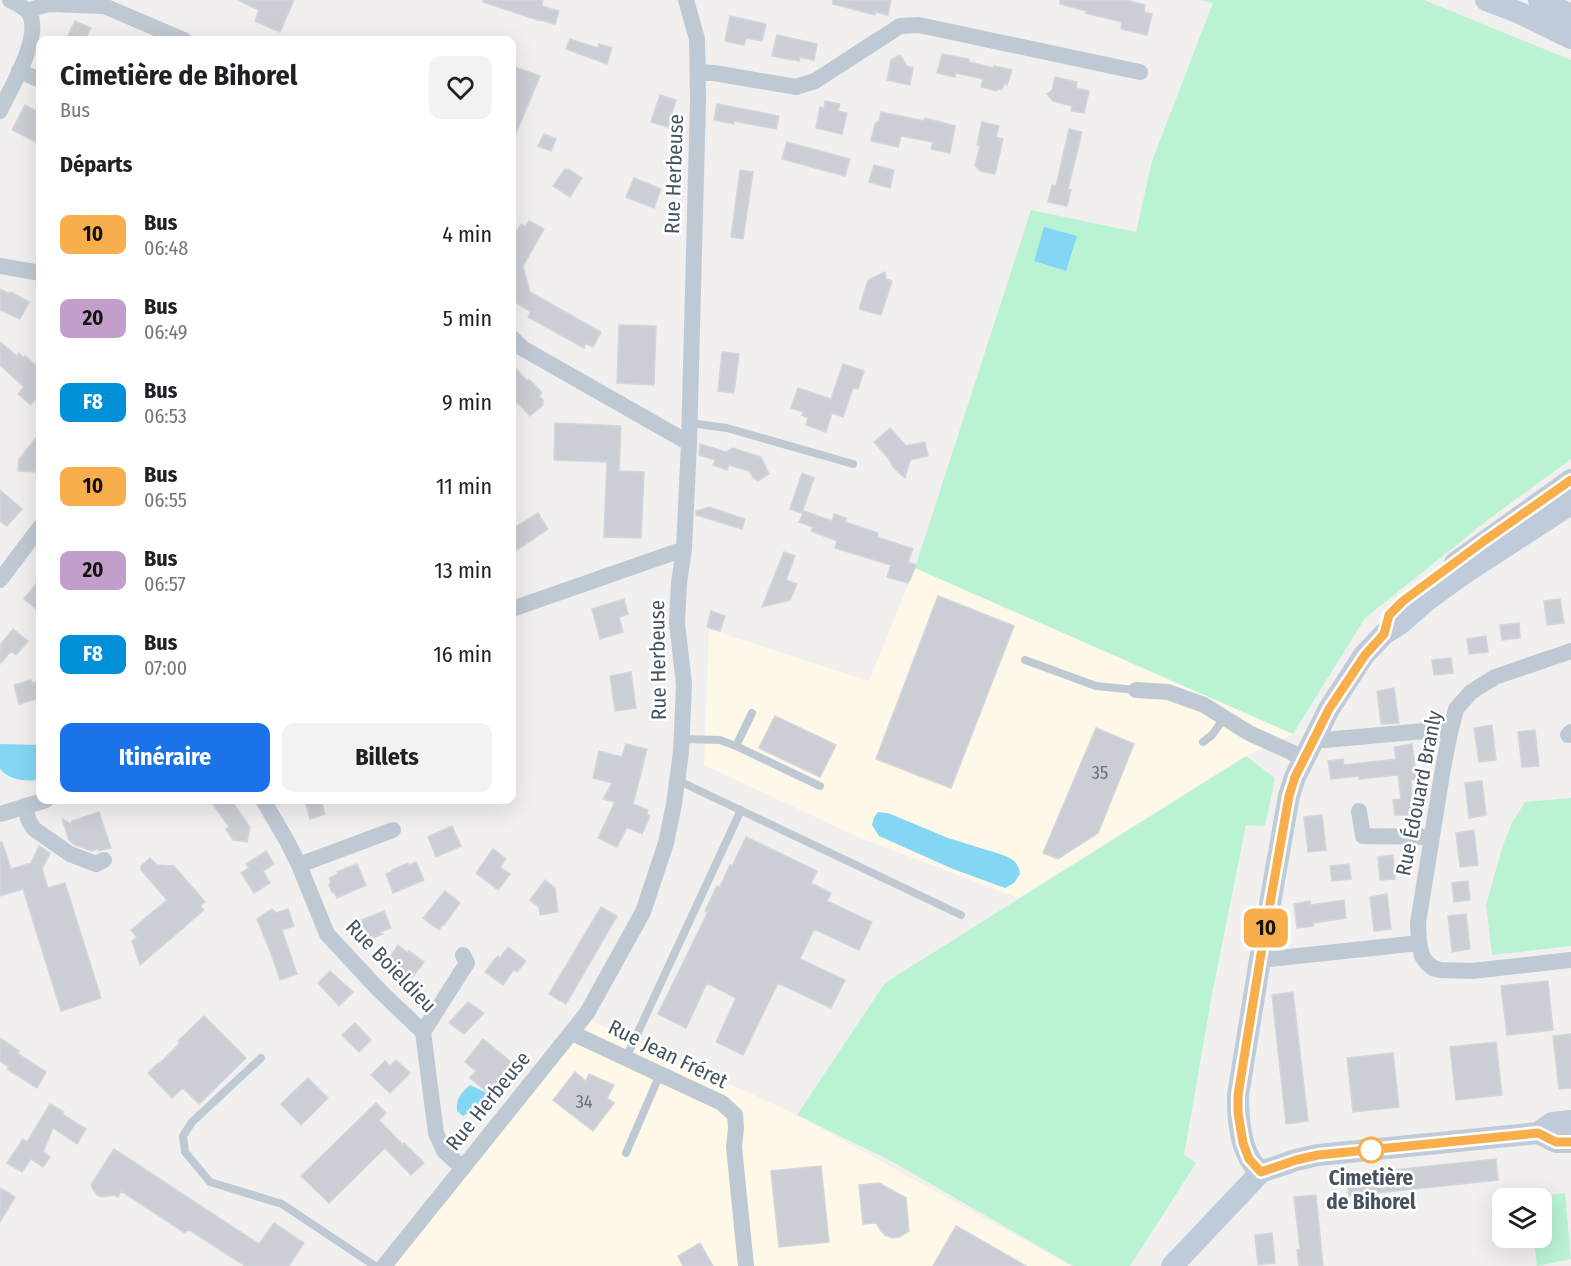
<!DOCTYPE html>
<html lang="fr">
<head>
<meta charset="utf-8">
<style>
  :root { --surface:#fff; --page:#f2f2f2; --text:#202124; --muted:#757577; --accent:#1a73e8 }
  body { margin:0; font-family:"Fira Sans Condensed",sans-serif; background:var(--page); color:var(--text); height:100vh; display:flex; flex-direction:column; font-size:22px; white-space:nowrap }
  * { box-sizing:border-box; margin:0 }
  p { font-size:20px; color:var(--muted) }
  .icon { flex:none; width:33px; height:33px; fill:none; stroke:currentColor; stroke-width:2; stroke-linecap:round; stroke-linejoin:round }
  .map { position:relative; flex:1; overflow:hidden }
  .drawer { position:absolute; left:36px; top:36px; width:480px; height:768px; display:flex; flex-direction:column; background:var(--surface); border-radius:12px; box-shadow:0 6px 24px #0002 }
  .drawer>* { flex:none }
  .badge { padding:0 12px; border-radius:9px; font-size:21px; line-height:39px }
  .fabs { position:absolute; left:1492px; top:1188px; display:grid; gap:12px }
  .fabs a { display:grid; place-items:center; width:60px; height:60px; border-radius:12px; background:var(--surface); box-shadow:0 6px 24px #0002; font-size:30px }
  .map>.badge { position:absolute; translate:-50% -50%; box-shadow:0 0 0 3px #fff }
  h2 { padding:0 24px; font-size:22px; line-height:54px }
  .round { display:grid; place-items:center; flex:none; width:63px; height:63px; border-radius:12px; background:var(--page) }
  .head { display:flex; align-items:center; justify-content:space-between; height:102px; padding:0 24px }
  h1 { font-size:28px; font-weight:700; line-height:45px }
  .action { display:flex; gap:12px; margin-top:auto; padding:12px 24px }
  .action a { flex:1; height:69px; border-radius:12px; background:var(--accent); color:#fff; font-size:24px; font-weight:700; line-height:69px; text-align:center }
  .action a+a { background:var(--page); color:var(--text) }
  ul { padding:0; list-style:none }
  li { display:flex; align-items:center; gap:18px; height:84px; padding:0 24px }
  li div { flex:1 }
  li b { display:block; font-size:22px }
  li em { font-style:normal }
  li .badge { min-width:66px; font-weight:700; text-align:center }
  .map>svg:first-child { display:block }
  .commercial { fill:#fef8e8 }
  .green { fill:#baf3d3 }
  .water { fill:#83d7f4 }
  .building { fill:#cbced4; stroke:#d3d5db; stroke-width:1.5 }
  .lines { fill:none; stroke-linecap:round; stroke-linejoin:round }
  .lane { stroke:#bfc9d3; stroke-width:8 }
  .street { stroke:#bfc9d3; stroke-width:16 }
  .secondary { stroke:#c0cbda; stroke-width:22 }
  .line-casing { stroke:#fff; stroke-width:14 }
  .line { stroke:#f8ae4b; stroke-width:9 }
  .stop-dot { fill:#fff; stroke:#f8ae4b; stroke-width:3 }
  .labels { text-anchor:middle; dominant-baseline:central; stroke-width:5; stroke-linejoin:round; paint-order:stroke }
  .number-label { font-size:18px; fill:#66717c }
  .street-label { font-size:21px; fill:#45525f; stroke:#fff }
  .stop-label { font-size:21px; font-weight:bold; fill:#45525f; stroke:#fff }
</style>
</head>
<body>
<div class="map">
<svg width="1571" height="1266" viewBox="0 0 1571 1266">
  <rect width="100%" height="100%" fill="#f2efef"/>
  <path class="commercial" d="M 915,568 L 1293,734 L 1246,756 L 1018,898 L 858,837 L 704,765 L 709,629 L 869,681 Z
    M 590,1020 L 797,1115 L 1071,1266 L 387,1266 Z"/>
  <path class="green" d="M 1199,0 L 1424,0 L 1571,60 L 1571,459 L 1489,519 L 1365,618 L 1293,734 L 915,568 L 1031,210 L 1136,232 L 1152,161 L 1213,3 Z
    M 1246,756 L 1275,778 L 1265,826 L 1246,825 L 1212,994 L 1184,1155 L 1196,1163 L 1130,1266 L 1073,1266 L 893,1162 L 797,1115 L 885,983 Z
    M 1571,798 L 1571,946 L 1492,955 L 1486,905 L 1503,845 L 1512,823 L 1525,802 Z
    M 1549,1190 L 1550,1195 L 1565,1193 L 1571,1259 L 1537,1266 L 1535,1248 L 1542,1246 L 1542,1198 L 1537,1198 L 1536,1192 Z"/>
  <path class="water" d="M 1044,227 L 1077,236 L 1066,271 L 1034,261 Z
    M 0,744 L 40,745 L 40,780 C 25,781 11,781 0,769 Z
    M 878,812 L 888,813 L 948,838 L 1003,855 C 1014,860 1018,862 1020,874 L 1014,883 L 1005,888 L 953,869 L 879,836 L 872,825 L 874,817 Z
    M 470,1085 L 497,1098 L 484,1115 L 477,1109 L 463,1116 L 457,1111 C 456,1098 461,1093 470,1085 Z"/>
  <path class="building" d="M 238,0 L 294,0 L 280,32 L 255,21 L 259,10 Z
    M 484,0 L 543,0 L 542,6 L 559,11 L 555,24 L 537,19 L 537,20 L 483,2 Z
    M 833,0 L 891,0 L 888,15 L 876,12 L 875,15 L 833,4 Z
    M 1060,0 L 1125,0 L 1145,5 L 1144,12 L 1152,14 L 1147,35 L 1121,29 L 1122,22 L 1085,13 L 1086,11 L 1060,4 Z
    M 730,16 L 766,24 L 762,41 L 746,38 L 744,45 L 725,41 Z
    M 75,21 L 91,28 L 85,40 L 66,40 Z
    M 777,35 L 817,44 L 814,60 L 800,57 L 799,61 L 792,59 L 792,60 L 772,56 Z
    M 570,39 L 598,48 L 599,44 L 612,48 L 607,64 L 566,49 Z
    M 942,54 L 969,59 L 969,62 L 994,68 L 994,66 L 1012,70 L 1007,85 L 1004,84 L 1002,90 L 997,89 L 997,91 L 981,87 L 983,79 L 956,73 L 955,77 L 937,73 Z
    M 900,55 L 907,66 L 913,68 L 910,85 L 887,80 L 891,60 Z
    M 512,66 L 540,76 L 512,143 Z
    M 1055,77 L 1077,82 L 1076,88 L 1089,91 L 1084,113 L 1071,111 L 1072,106 L 1053,101 L 1047,94 L 1052,90 Z
    M 660,95 L 676,100 L 668,127 L 651,122 Z
    M 825,101 L 840,104 L 838,111 L 847,113 L 842,134 L 816,128 L 820,107 L 824,108 Z
    M 717,104 L 779,116 L 776,129 L 734,121 L 734,124 L 714,120 Z
    M 25,105 L 40,113 L 40,144 L 12,130 Z
    M 881,112 L 924,121 L 925,118 L 955,126 L 950,153 L 931,149 L 933,142 L 901,136 L 898,147 L 871,141 L 875,124 L 879,121 Z
    M 982,122 L 999,126 L 996,137 L 1003,139 L 995,174 L 980,171 L 975,165 L 980,146 L 977,145 Z
    M 1069,129 L 1082,132 L 1068,189 L 1071,190 L 1067,206 L 1048,202 L 1052,185 L 1056,186 Z
    M 544,134 L 556,139 L 551,151 L 538,146 Z
    M 787,142 L 850,159 L 845,176 L 782,159 Z
    M 874,165 L 894,170 L 890,188 L 869,182 Z
    M 565,169 L 567,170 L 568,169 L 582,178 L 570,197 L 553,186 Z
    M 740,170 L 753,172 L 743,239 L 731,237 Z
    M 634,178 L 661,189 L 654,208 L 626,197 Z
    M 529,221 L 544,229 L 523,266 L 530,292 L 601,332 L 593,347 L 586,343 L 584,348 L 539,323 L 528,317 L 531,312 L 512,300 L 512,239 L 521,224 L 525,227 Z
    M 885,272 L 886,279 L 892,281 L 881,315 L 859,309 L 868,280 Z
    M 0,289 L 10,294 L 11,292 L 29,302 L 20,319 L 0,310 Z
    M 619,325 L 656,326 L 654,385 L 617,383 Z
    M 0,342 L 17,356 L 19,353 L 24,358 L 25,356 L 40,369 L 40,393 L 31,405 L 18,394 L 24,387 L 0,365 Z
    M 722,352 L 739,354 L 734,393 L 718,391 Z
    M 512,364 L 527,381 L 529,379 L 542,393 L 539,396 L 543,400 L 543,405 L 530,416 L 517,402 L 512,408 Z
    M 843,364 L 864,371 L 858,389 L 853,388 L 843,417 L 832,413 L 826,432 L 806,425 L 808,418 L 802,415 L 803,412 L 791,408 L 798,388 L 831,399 Z
    M 555,423 L 621,426 L 619,471 L 644,472 L 641,538 L 604,537 L 607,462 L 554,460 Z
    M 890,428 L 906,446 L 925,442 L 928,456 L 910,460 L 905,478 L 894,468 L 888,458 L 874,442 Z
    M 40,433 L 40,472 L 18,471 L 19,459 Z
    M 700,444 L 726,452 L 733,448 L 761,457 L 769,474 L 758,481 L 753,477 L 749,471 L 729,465 L 727,470 L 713,465 L 715,460 L 699,455 Z
    M 802,473 L 814,478 L 802,513 L 790,509 Z
    M 0,490 L 22,509 L 7,526 L 0,521 Z
    M 709,507 L 745,519 L 742,529 L 696,515 L 696,511 Z
    M 804,511 L 832,521 L 834,514 L 846,518 L 845,522 L 878,533 L 877,537 L 913,549 L 908,562 L 916,565 L 910,580 L 909,580 L 908,583 L 887,577 L 891,565 L 835,548 L 837,541 L 811,531 L 813,527 L 799,522 Z
    M 538,513 L 548,529 L 512,553 L 512,529 Z
    M 784,552 L 795,556 L 786,580 L 797,584 L 790,600 L 762,607 Z
    M 40,579 L 40,612 L 24,599 Z
    M 938,596 L 1014,626 L 951,788 L 876,759 Z
    M 624,599 L 628,614 L 619,617 L 623,632 L 600,639 L 592,609 Z
    M 1560,599 L 1564,623 L 1547,625 L 1544,601 Z
    M 711,611 L 725,616 L 720,631 L 707,627 Z
    M 1519,623 L 1520,638 L 1502,640 L 1500,625 Z
    M 13,629 L 28,641 L 16,655 L 11,651 L 0,664 L 0,645 Z
    M 1486,636 L 1488,652 L 1469,654 L 1467,639 Z
    M 1451,658 L 1453,673 L 1434,675 L 1432,660 Z
    M 631,672 L 636,708 L 615,711 L 610,676 Z
    M 31,680 L 32,683 L 40,681 L 40,698 L 19,704 L 14,685 Z
    M 1394,688 L 1399,723 L 1381,724 L 1377,691 Z
    M 775,716 L 836,745 L 820,777 L 759,748 Z
    M 1492,725 L 1496,760 L 1479,762 L 1474,728 Z
    M 1096,728 L 1134,744 L 1098,833 L 1058,859 L 1043,853 Z
    M 1535,730 L 1539,766 L 1522,767 L 1518,732 Z
    M 626,744 L 647,749 L 633,804 L 648,810 L 647,814 L 650,816 L 642,834 L 627,827 L 617,847 L 598,838 L 615,802 L 603,799 L 612,783 L 593,778 L 599,751 L 622,757 Z
    M 1412,744 L 1417,779 L 1411,780 L 1414,815 L 1395,815 L 1393,800 L 1401,799 L 1398,775 L 1359,779 L 1359,776 L 1331,779 L 1328,761 L 1343,759 L 1344,765 L 1396,759 L 1394,747 Z
    M 1482,781 L 1486,815 L 1469,818 L 1465,783 Z
    M 210,800 L 231,800 L 250,827 L 247,842 L 233,840 L 226,829 L 229,827 Z
    M 305,800 L 321,800 L 325,814 L 310,819 Z
    M 99,812 L 111,848 L 99,851 L 98,849 L 92,851 L 75,845 L 69,840 L 62,819 L 71,824 L 72,821 Z
    M 1322,815 L 1326,850 L 1308,852 L 1304,817 Z
    M 452,826 L 461,846 L 436,857 L 428,837 Z
    M 1474,830 L 1478,865 L 1460,867 L 1456,833 Z
    M 746,837 L 817,871 L 811,883 L 831,893 L 827,901 L 872,922 L 859,950 L 814,929 L 800,959 L 845,980 L 831,1008 L 778,983 L 743,1055 L 716,1042 L 736,998 L 707,983 L 686,1028 L 658,1014 L 708,912 L 705,911 L 717,886 L 720,887 L 730,865 L 732,866 Z
    M 2,842 L 11,869 L 31,863 L 39,846 L 50,853 L 42,869 L 48,888 L 65,883 L 101,998 L 61,1011 L 23,889 L 0,896 L 0,843 Z
    M 493,849 L 506,859 L 500,867 L 510,874 L 498,890 L 476,873 Z
    M 266,851 L 274,864 L 263,871 L 270,883 L 254,893 L 241,873 L 249,868 L 246,864 Z
    M 1393,855 L 1395,879 L 1380,880 L 1378,857 Z
    M 150,858 L 157,865 L 174,866 L 205,902 L 200,906 L 204,910 L 140,965 L 132,941 L 137,937 L 131,930 L 167,900 L 141,870 L 141,866 Z
    M 416,862 L 424,880 L 393,893 L 386,874 L 393,871 L 392,870 L 408,863 L 409,865 Z
    M 357,864 L 366,885 L 337,898 L 335,894 L 332,892 L 329,885 L 331,882 L 329,878 L 338,874 L 337,872 Z
    M 1349,864 L 1351,879 L 1332,881 L 1330,866 Z
    M 545,880 L 555,888 L 558,912 L 540,915 L 539,907 L 530,900 Z
    M 1468,881 L 1470,900 L 1454,902 L 1452,883 Z
    M 445,891 L 460,903 L 444,925 L 443,924 L 439,930 L 423,918 Z
    M 1387,894 L 1391,929 L 1374,931 L 1370,897 Z
    M 1344,900 L 1346,918 L 1313,923 L 1313,926 L 1297,928 L 1294,904 L 1310,901 L 1310,905 Z
    M 601,907 L 617,916 L 566,1004 L 549,994 Z
    M 272,909 L 276,913 L 288,909 L 294,926 L 282,930 L 297,974 L 280,980 L 272,956 L 257,919 Z
    M 384,911 L 391,928 L 380,932 L 383,934 L 364,941 L 358,924 L 360,923 L 359,921 Z
    M 1466,914 L 1470,949 L 1452,952 L 1448,916 Z
    M 398,945 L 408,953 L 409,951 L 424,962 L 412,978 L 388,960 Z
    M 508,947 L 526,961 L 517,972 L 514,969 L 503,985 L 485,972 L 494,960 L 498,956 L 500,958 Z
    M 330,971 L 353,992 L 339,1006 L 318,983 Z
    M 1548,981 L 1553,1030 L 1507,1035 L 1501,986 Z
    M 1293,992 L 1308,1121 L 1286,1124 L 1272,995 Z
    M 468,1002 L 484,1013 L 464,1034 L 449,1023 Z
    M 204,1016 L 246,1058 L 199,1104 L 183,1088 L 172,1098 L 148,1073 L 158,1063 L 159,1064 L 180,1043 L 178,1041 Z
    M 355,1023 L 371,1040 L 359,1052 L 342,1035 Z
    M 1571,1034 L 1571,1088 L 1559,1089 L 1553,1036 Z
    M 0,1038 L 19,1051 L 17,1053 L 46,1072 L 37,1088 L 7,1069 L 9,1067 L 0,1061 Z
    M 483,1039 L 516,1066 L 498,1089 L 493,1084 L 487,1092 L 470,1078 L 476,1071 L 465,1062 Z
    M 1496,1042 L 1502,1095 L 1456,1100 L 1450,1047 Z
    M 1393,1053 L 1399,1107 L 1353,1112 L 1347,1058 Z
    M 396,1060 L 410,1073 L 390,1093 L 371,1075 L 385,1061 L 390,1066 Z
    M 575,1072 L 586,1081 L 589,1074 L 614,1085 L 607,1098 L 614,1103 L 593,1131 L 553,1100 Z
    M 308,1078 L 328,1098 L 301,1125 L 281,1104 Z
    M 376,1103 L 386,1113 L 379,1120 L 403,1145 L 404,1143 L 424,1163 L 411,1175 L 385,1148 L 329,1203 L 301,1176 Z
    M 50,1104 L 64,1112 L 62,1114 L 86,1129 L 77,1144 L 53,1128 L 43,1152 L 50,1157 L 43,1167 L 31,1159 L 22,1172 L 7,1163 L 23,1139 L 27,1142 Z
    M 114,1149 L 259,1244 L 274,1223 L 304,1243 L 289,1266 L 245,1266 L 188,1229 L 185,1233 L 121,1191 L 118,1197 L 114,1195 L 102,1197 L 97,1195 L 93,1189 L 91,1185 Z
    M 1496,1159 L 1498,1180 L 1349,1196 L 1346,1175 Z
    M 821,1166 L 829,1242 L 779,1247 L 771,1171 Z
    M 879,1183 L 906,1198 L 909,1231 L 899,1237 L 892,1238 L 885,1235 L 881,1231 L 876,1223 L 863,1224 L 859,1185 Z
    M 0,1188 L 15,1197 L 0,1222 Z
    M 1316,1195 L 1323,1266 L 1299,1266 L 1297,1250 L 1300,1249 L 1294,1197 Z
    M 956,1226 L 1026,1266 L 933,1266 Z
    M 1272,1233 L 1275,1263 L 1258,1265 L 1255,1235 Z
    M 700,1243 L 713,1266 L 683,1266 L 678,1256 Z"/>
  <g class="lines">
    <path class="lane" d="M 690,423 L 727,428 L 853,464
      M 1025,660 L 1096,686 L 1136,690
      M 752,713 L 736,746 L 820,786
      M 682,739 L 720,740 L 736,746
      M 1203,742 L 1212,735 L 1224,718
      M 677,780 L 961,915
      M 261,1058 L 192,1122 L 183,1136 L 185,1152 L 210,1182 L 282,1204 L 375,1266
      M 626,1058 L 741,810
      M 626,1153 L 660,1074"/>
    <path class="street" d="M 28,12 L 36,8 L 48,4 L 104,6 L 184,40
      M 19,71 L 40,80
      M 698,72 L 714,73 L 796,87 L 815,81 L 900,26 L 919,25 L 1140,72
      M 0,111 C 10,89 43,36 29,13 C 26,8 16,3 10,0
      M 0,266 L 40,273
      M 512,338 L 522,348 L 689,443
      M 0,580 L 40,527
      M 512,609 L 684,549
      M 1571,651 L 1495,677 L 1471,692 L 1456,709 L 1450,733 L 1443,768 L 1418,923 L 1419,943 L 1422,956 L 1427,963 L 1433,968 L 1440,970 L 1472,971 L 1571,960
      M 1136,690 L 1168,692 L 1204,705 L 1249,733 L 1291,752 L 1303,760
      M 1568,735 L 1571,732
      M 1325,740 L 1435,730 L 1450,733
      M 263,800 L 287,841 L 299,865 L 327,934 L 379,990 L 423,1032 L 436,1133 L 444,1151 L 463,1168
      M 24,806 L 29,821 L 34,829 L 70,854 L 96,864 L 104,860
      M 1359,811 L 1363,836 L 1432,837
      M 0,814 L 46,800
      M 299,865 L 393,830
      M 1260,960 L 1419,943
      M 423,1032 L 467,963 L 463,955
      M 572,1033 L 722,1103 L 735,1115 L 736,1128 L 734,1147 L 746,1266
      M 384,1266 L 587,1013 L 643,912 L 666,843 L 674,804 L 681,752 L 684,684 L 677,623 L 679,583 L 684,549 L 689,443 L 698,100 L 697,39 L 686,0"/>
    <path class="secondary" d="M 1486,0 L 1520,13 L 1571,38
      M 1539,0 L 1571,15
      M 1455,563 L 1571,480
      M 1538,1133 L 1556,1142 L 1571,1142
      M 1261,1172 C 1257,1168 1251,1163 1249,1157 C 1239,1139 1238,1115 1238,1095 L 1260,960 L 1289,796 L 1295,777 L 1329,709 L 1364,655 L 1384,634 L 1400,624 L 1426,601 L 1463,574 L 1571,504
      M 1172,1266 L 1261,1172 L 1296,1160 L 1318,1155 L 1538,1133 L 1552,1123 L 1571,1121"/>
  </g>
  <g class="lines">
    <defs>
      <path id="line" d="M 1571,480 L 1484,541 L 1403,601 L 1389,615 L 1384,634 L 1365,655 L 1329,709 L 1295,777 L 1289,796 L 1260,960 L 1238,1095 L 1238,1113 L 1243,1143 L 1249,1159 L 1261,1172 L 1296,1160 L 1318,1155 L 1538,1133 L 1556,1142 L 1571,1142"/>
    </defs>
    <use href="#line" class="line-casing"/>
    <use href="#line" class="line"/>
  </g>
  <circle class="stop-dot" cx="1371" cy="1150" r="12"/>
  <g class="labels">
    <g class="number-label">
      <text x="1100" y="773">35</text>
      <text x="584" y="1102">34</text>
    </g>
    <g class="street-label">
      <text transform="translate(674 174) rotate(-88)">Rue Herbeuse</text>
      <text transform="translate(658 660) rotate(-91)">Rue Herbeuse</text>
      <text transform="translate(1419 793) rotate(-79)">Rue Édouard Branly</text>
      <text transform="translate(391 966) rotate(46)">Rue Boieldieu</text>
      <text transform="translate(668 1054) rotate(26)">Rue Jean Fréret</text>
      <text transform="translate(488 1101) rotate(-51)">Rue Herbeuse</text>
    </g>
    <g class="stop-label">
      <text x="1371" y="1178">Cimetière<tspan x="1371" dy="24">de Bihorel</tspan></text>
    </g>
  </g>
</svg>
<div class="fabs">
<a><svg class="icon" aria-label="layers" viewBox="0 0 24 24"><path d="M12 4l9 5-9 5-9-5zM3 14l9 5 9-5"/></svg></a>
</div>
<b class="badge" style="left:1266px;top:928px;background:#f8ae4b;color:#111">10</b>
<section class="drawer">
<div class="head"><div><h1>Cimetière de Bihorel</h1><p>Bus</p></div><a class="round"><svg class="icon" aria-label="heart" viewBox="0 0 24 24"><path d="M12 20l-8-8c-3-5 5-10 8-4 3-6 11-1 8 4z"/></svg></a></div>
<h2>Départs</h2>
<ul>
<li><span class="badge" style="background:#f8ae4b;color:#111">10</span><div><b>Bus</b><p>06:48</p></div><em>4 min</em></li>
<li><span class="badge" style="background:#c29fca;color:#111">20</span><div><b>Bus</b><p>06:49</p></div><em>5 min</em></li>
<li><span class="badge" style="background:#0090d7;color:#fff">F8</span><div><b>Bus</b><p>06:53</p></div><em>9 min</em></li>
<li><span class="badge" style="background:#f8ae4b;color:#111">10</span><div><b>Bus</b><p>06:55</p></div><em>11 min</em></li>
<li><span class="badge" style="background:#c29fca;color:#111">20</span><div><b>Bus</b><p>06:57</p></div><em>13 min</em></li>
<li><span class="badge" style="background:#0090d7;color:#fff">F8</span><div><b>Bus</b><p>07:00</p></div><em>16 min</em></li>
</ul>
<div class="action"><a>Itinéraire</a><a>Billets</a></div>
</section>
</div>
</body>
</html>
